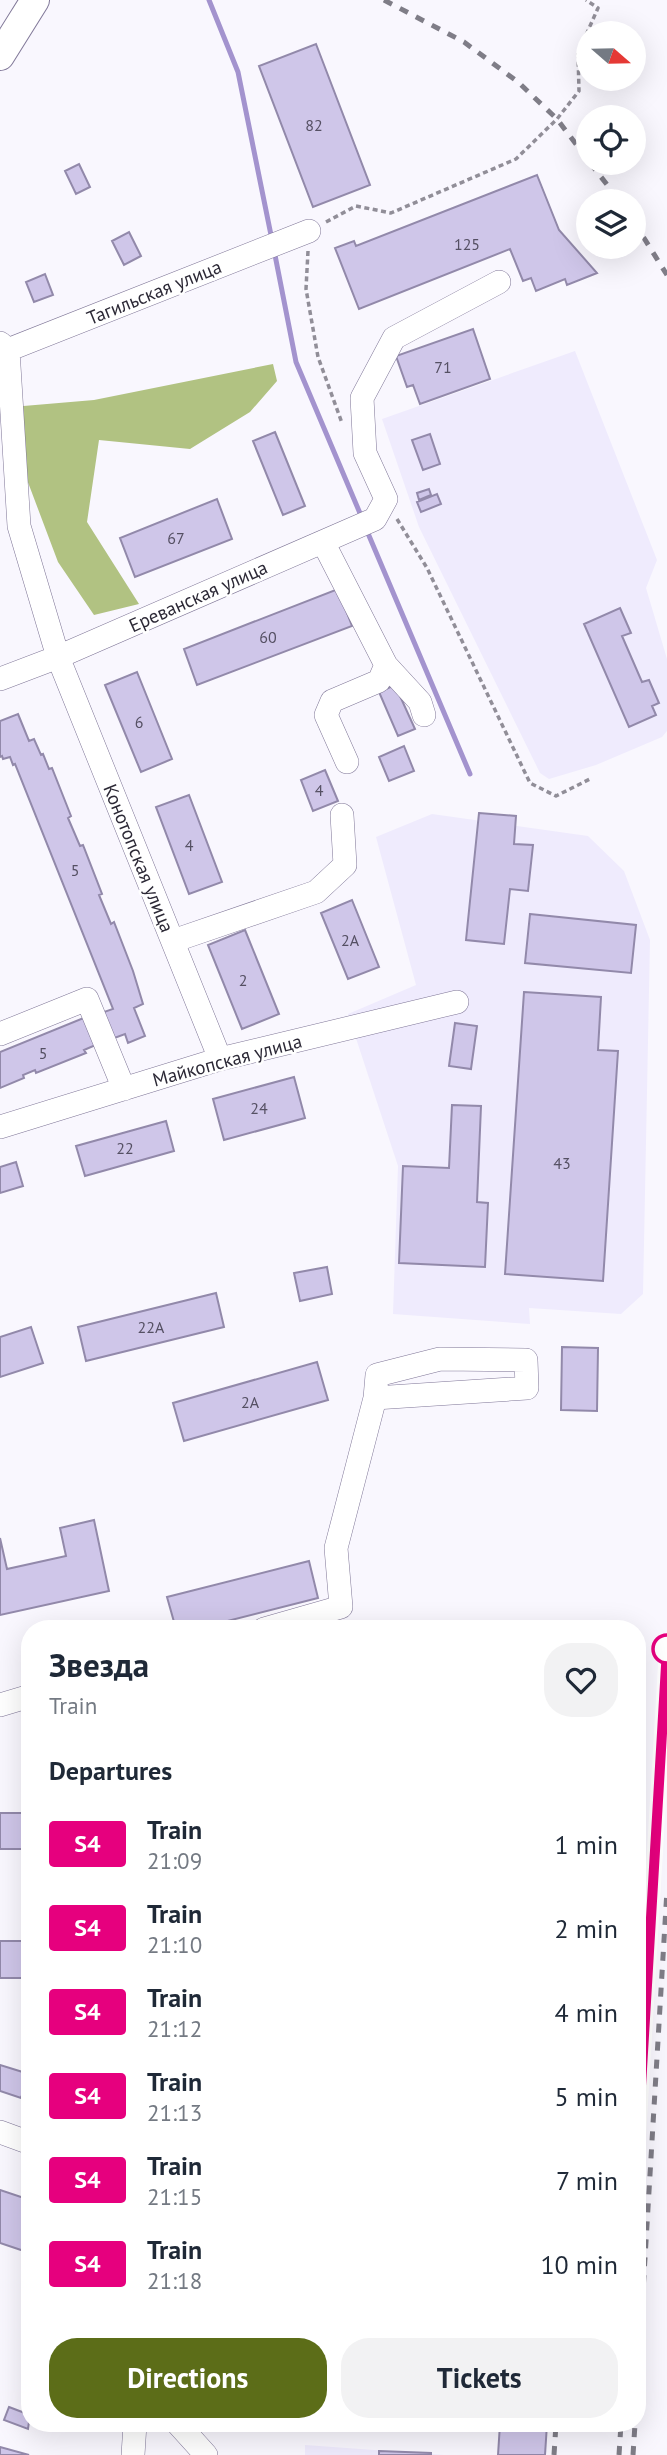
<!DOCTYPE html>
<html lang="en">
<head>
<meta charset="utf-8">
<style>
  :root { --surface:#fff; --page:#f2f2f3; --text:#1f2937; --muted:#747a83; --accent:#5c6d18 }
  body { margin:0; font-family:"PT Sans",sans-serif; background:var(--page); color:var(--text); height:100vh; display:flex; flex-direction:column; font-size:26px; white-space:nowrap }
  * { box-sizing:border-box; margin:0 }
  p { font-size:23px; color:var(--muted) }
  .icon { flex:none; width:38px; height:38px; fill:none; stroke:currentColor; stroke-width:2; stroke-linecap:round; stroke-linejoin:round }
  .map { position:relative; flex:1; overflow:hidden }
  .side { position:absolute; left:21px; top:1620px; width:625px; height:812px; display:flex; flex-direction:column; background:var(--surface); border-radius:28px; box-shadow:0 7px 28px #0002 }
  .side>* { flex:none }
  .badge { padding:0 14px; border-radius:5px; font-size:24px; line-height:46px }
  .needle { width:46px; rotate:110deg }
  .tools { position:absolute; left:576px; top:21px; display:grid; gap:14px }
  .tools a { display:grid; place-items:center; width:70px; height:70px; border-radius:50%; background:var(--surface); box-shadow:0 7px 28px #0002; font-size:35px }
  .map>.badge { position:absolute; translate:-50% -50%; box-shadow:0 0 0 4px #fff }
  h2 { padding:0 28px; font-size:26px; line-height:63px }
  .round { display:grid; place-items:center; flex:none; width:74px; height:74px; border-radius:28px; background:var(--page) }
  .overview { display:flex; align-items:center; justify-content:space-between; height:119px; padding:0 28px }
  h1 { font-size:33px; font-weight:700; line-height:52px }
  .cta { display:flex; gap:14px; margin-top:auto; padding:14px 28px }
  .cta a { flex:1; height:80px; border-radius:28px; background:var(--accent); color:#fff; font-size:28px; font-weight:700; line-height:80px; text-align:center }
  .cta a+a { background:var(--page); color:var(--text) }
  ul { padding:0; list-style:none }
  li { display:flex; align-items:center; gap:21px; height:84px; padding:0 28px }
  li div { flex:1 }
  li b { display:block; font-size:26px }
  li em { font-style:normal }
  li .badge { min-width:77px; font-weight:700; text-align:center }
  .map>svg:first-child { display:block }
  .built { fill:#efebfd }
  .forest { fill:#b1c282 }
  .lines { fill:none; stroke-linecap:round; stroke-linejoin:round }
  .stream { stroke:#a393ce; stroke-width:5 }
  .building { fill:#cfc6e9; stroke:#9289aa; stroke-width:2 }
  .minor-casing { stroke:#7f7697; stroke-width:24 }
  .major-casing { stroke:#7f7697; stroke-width:30 }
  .path { stroke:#918e98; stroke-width:3.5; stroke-dasharray:5 3.5; stroke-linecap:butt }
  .minor { stroke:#fff; stroke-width:23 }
  .major { stroke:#fff; stroke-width:28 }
  .rail { stroke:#7f7d87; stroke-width:5; stroke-dasharray:9 9; stroke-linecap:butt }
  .line-casing { stroke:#fff; stroke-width:16 }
  .line { stroke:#e6007e; stroke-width:10 }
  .stop-dot { fill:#fff; stroke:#e6007e; stroke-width:3.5 }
  .labels { text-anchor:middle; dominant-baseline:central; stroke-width:5; stroke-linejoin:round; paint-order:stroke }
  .number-label { font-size:16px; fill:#555063 }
  .street-label { font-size:19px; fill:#2c2936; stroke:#fff }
</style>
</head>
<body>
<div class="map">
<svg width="667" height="2455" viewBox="0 0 667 2455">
  <rect width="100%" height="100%" fill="#f9f7fe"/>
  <path class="built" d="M 575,351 L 657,560 L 646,588 L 667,659 L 667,731 L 662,737 L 596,765 L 549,779 L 540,773 L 419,527 L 382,419 Z
    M 432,814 L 588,836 L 624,871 L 650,940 L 643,1294 L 621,1314 L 529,1308 L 530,1324 L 393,1314 L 398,1166 L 348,1014 L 416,985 L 376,837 Z
    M 305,2445 L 444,2455 L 305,2455 Z"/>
  <path class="forest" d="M 273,364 L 277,381 L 250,412 L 190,449 L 99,440 L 87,522 L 139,604 L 94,615 L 58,562 L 0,408 L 94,400 Z"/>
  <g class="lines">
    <path class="stream" d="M 209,0 L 238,72 L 272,240
      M 274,250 L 296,362 L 362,518
      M 367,531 L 470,774"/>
  </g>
  <path class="building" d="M 316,44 L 370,185 L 313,207 L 259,66 Z
    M 79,164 L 90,187 L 76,194 L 65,171 Z
    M 537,175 L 559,230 L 597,273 L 567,285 L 565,279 L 536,291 L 531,278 L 523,281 L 510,249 L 359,309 L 335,248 L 354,241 L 356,246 Z
    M 129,232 L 141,256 L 124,265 L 112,241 Z
    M 45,274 L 53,295 L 34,302 L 26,282 Z
    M 473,329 L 490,379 L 420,404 L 413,385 L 407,387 L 396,356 Z
    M 275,432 L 305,506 L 283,515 L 253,441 Z
    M 430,434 L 440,464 L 423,470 L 412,440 Z
    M 429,489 L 431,495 L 419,500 L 417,493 Z
    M 437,494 L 441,504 L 421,512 L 417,502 Z
    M 217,499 L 232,539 L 135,577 L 120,538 Z
    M 338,589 L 352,626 L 197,685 L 184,649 Z
    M 620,608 L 631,633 L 622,636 L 642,682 L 649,680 L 659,703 L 652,706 L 656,715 L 629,727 L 584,624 Z
    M 137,672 L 172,759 L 141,772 L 105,685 Z
    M 395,685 L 415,729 L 398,736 L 379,692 Z
    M 18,714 L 29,741 L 34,739 L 41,755 L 43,754 L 49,769 L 52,768 L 71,816 L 68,818 L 80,846 L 83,845 L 102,894 L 99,895 L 111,924 L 114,922 L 133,971 L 143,1004 L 134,1008 L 145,1036 L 128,1043 L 125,1034 L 109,1040 L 98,1014 L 113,1009 L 15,764 L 13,765 L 10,757 L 3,759 L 2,756 L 0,757 L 0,721 Z
    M 404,746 L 414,771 L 389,781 L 379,757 Z
    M 325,770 L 338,801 L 313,811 L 301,780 Z
    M 189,795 L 222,882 L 189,894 L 156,807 Z
    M 479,813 L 516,816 L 514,844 L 533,845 L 528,891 L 510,889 L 504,944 L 466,940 Z
    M 352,900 L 379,967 L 348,979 L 321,913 Z
    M 530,914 L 636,925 L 631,973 L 525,963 Z
    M 245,930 L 279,1014 L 242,1029 L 208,945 Z
    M 524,992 L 601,997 L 598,1050 L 618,1051 L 603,1281 L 505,1274 Z
    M 86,1017 L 98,1044 L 84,1050 L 86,1053 L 36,1073 L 35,1070 L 23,1075 L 24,1078 L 0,1088 L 0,1052 Z
    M 455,1023 L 477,1026 L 471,1069 L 449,1066 Z
    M 294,1077 L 305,1118 L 224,1140 L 213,1099 Z
    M 452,1105 L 481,1106 L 477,1202 L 488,1203 L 485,1267 L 399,1263 L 403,1166 L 449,1168 Z
    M 166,1121 L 174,1151 L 85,1176 L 76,1146 Z
    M 16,1162 L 23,1186 L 0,1193 L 0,1167 Z
    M 327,1267 L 332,1294 L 300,1301 L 294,1273 Z
    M 216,1293 L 224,1327 L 86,1361 L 78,1327 Z
    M 31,1327 L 43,1363 L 0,1377 L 0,1337 Z
    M 562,1347 L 598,1348 L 597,1411 L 561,1410 Z
    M 317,1362 L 328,1400 L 184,1441 L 173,1403 Z
    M 94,1520 L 109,1591 L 0,1615 L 0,1538 L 7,1569 L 66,1556 L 60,1528 Z
    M 309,1561 L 318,1598 L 196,1629 L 176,1629 L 167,1597 Z
    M 0,1813 L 30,1813 L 30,1849 L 0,1849 Z
    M 0,1941 L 30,1941 L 30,1978 L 0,1978 Z
    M 0,2065 L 29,2074 L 21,2098 L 0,2091 Z
    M 0,2190 L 30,2200 L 30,2253 L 0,2243 Z
    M 9,2407 L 30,2415 L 28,2429 L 4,2420 Z
    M 500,2424 L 547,2424 L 545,2455 L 498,2455 Z
    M 0,2447 L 29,2455 L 0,2455 Z
    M 379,2451 L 431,2453 L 431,2455 L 379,2455 Z"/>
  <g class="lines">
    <defs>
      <path id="minor" d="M 0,343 L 8,350 L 19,526 L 58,657 L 220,1059
        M 0,353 L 309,231
        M 323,542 L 386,665 L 379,681 L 332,701 L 326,715 L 347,762
        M 386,665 L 420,702 L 424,715
        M 0,679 L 58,657 L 375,519 L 386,499 L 365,453 L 362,398 L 394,338 L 499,282
        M 173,941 L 316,892 L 345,865 L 342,815
        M 0,1034 L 87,999 L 124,1089
        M 0,1127 L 220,1059 L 457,1002
        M 264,1629 L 341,1607 L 336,1548 L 375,1398 L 527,1388 L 526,1360 L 440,1359 L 377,1375 L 375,1398
        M 0,1705 L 30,1696
        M 0,2132 L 30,2143
        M 178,2424 L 206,2455
        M 133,2455 L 135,2424"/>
      <path id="major" d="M 0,56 L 35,0"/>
    </defs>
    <use href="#minor" class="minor-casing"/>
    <use href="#major" class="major-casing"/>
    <path class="path" d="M 326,222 L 356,206 L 391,213 L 516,159 L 557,119 L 579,91 L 578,53 L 598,8 L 586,0
      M 308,251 L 306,289 L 318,357 L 342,423
      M 397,519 L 427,568 L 530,783 L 556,796 L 592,778"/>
    <use href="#minor" class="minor"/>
    <use href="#major" class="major"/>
    <path class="rail" d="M 384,0 L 464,42 L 518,82 L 557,119 L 588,160
      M 590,163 L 620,201
      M 634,222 L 667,275
      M 637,2151 L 667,1648
      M 637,2392 L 667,1890
      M 554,2455 L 556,2424
      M 619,2455 L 621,2424
      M 633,2455 L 635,2424"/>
  </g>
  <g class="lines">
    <defs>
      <path id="line" d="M 637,2153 L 667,1649"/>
    </defs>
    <use href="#line" class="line-casing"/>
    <use href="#line" class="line"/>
  </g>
  <circle class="stop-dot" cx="667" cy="1649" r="14"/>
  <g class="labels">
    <g class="number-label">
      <text x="314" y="125">82</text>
      <text x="467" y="244">125</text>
      <text x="443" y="367">71</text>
      <text x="176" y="538">67</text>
      <text x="268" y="637">60</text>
      <text x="139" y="722">6</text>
      <text x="319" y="790">4</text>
      <text x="189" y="845">4</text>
      <text x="75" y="870">5</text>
      <text x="350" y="940">2А</text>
      <text x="243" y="980">2</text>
      <text x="43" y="1053">5</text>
      <text x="259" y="1108">24</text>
      <text x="125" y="1148">22</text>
      <text x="562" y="1163">43</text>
      <text x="151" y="1327">22А</text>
      <text x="250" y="1402">2А</text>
    </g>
    <g class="street-label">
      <text transform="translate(154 292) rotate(-22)">Тагильская улица</text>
      <text transform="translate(198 596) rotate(-24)">Ереванская улица</text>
      <text transform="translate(139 858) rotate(68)">Конотопская улица</text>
      <text transform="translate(227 1060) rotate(-15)">Майкопская улица</text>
    </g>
  </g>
</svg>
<div class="tools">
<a><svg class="needle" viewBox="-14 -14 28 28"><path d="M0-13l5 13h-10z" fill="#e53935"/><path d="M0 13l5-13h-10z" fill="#747a83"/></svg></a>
<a><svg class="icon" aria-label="locate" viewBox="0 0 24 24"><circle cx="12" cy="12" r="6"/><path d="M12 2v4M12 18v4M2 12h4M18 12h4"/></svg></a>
<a><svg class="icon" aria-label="layers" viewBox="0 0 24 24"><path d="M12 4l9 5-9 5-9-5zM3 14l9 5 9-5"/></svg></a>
</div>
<section class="side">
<div class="overview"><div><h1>Звезда</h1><p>Train</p></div><a class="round"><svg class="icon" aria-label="heart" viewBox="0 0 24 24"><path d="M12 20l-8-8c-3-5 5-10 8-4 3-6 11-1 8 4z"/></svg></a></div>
<h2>Departures</h2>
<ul>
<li><span class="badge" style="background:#e6007e;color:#fff">S4</span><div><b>Train</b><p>21:09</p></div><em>1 min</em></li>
<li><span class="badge" style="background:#e6007e;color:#fff">S4</span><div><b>Train</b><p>21:10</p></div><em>2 min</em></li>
<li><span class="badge" style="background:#e6007e;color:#fff">S4</span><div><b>Train</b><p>21:12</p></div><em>4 min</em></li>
<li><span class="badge" style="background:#e6007e;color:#fff">S4</span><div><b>Train</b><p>21:13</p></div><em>5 min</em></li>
<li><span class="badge" style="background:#e6007e;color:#fff">S4</span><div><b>Train</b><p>21:15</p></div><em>7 min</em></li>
<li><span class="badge" style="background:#e6007e;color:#fff">S4</span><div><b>Train</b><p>21:18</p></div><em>10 min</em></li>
</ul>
<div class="cta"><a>Directions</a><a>Tickets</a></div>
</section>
</div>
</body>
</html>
